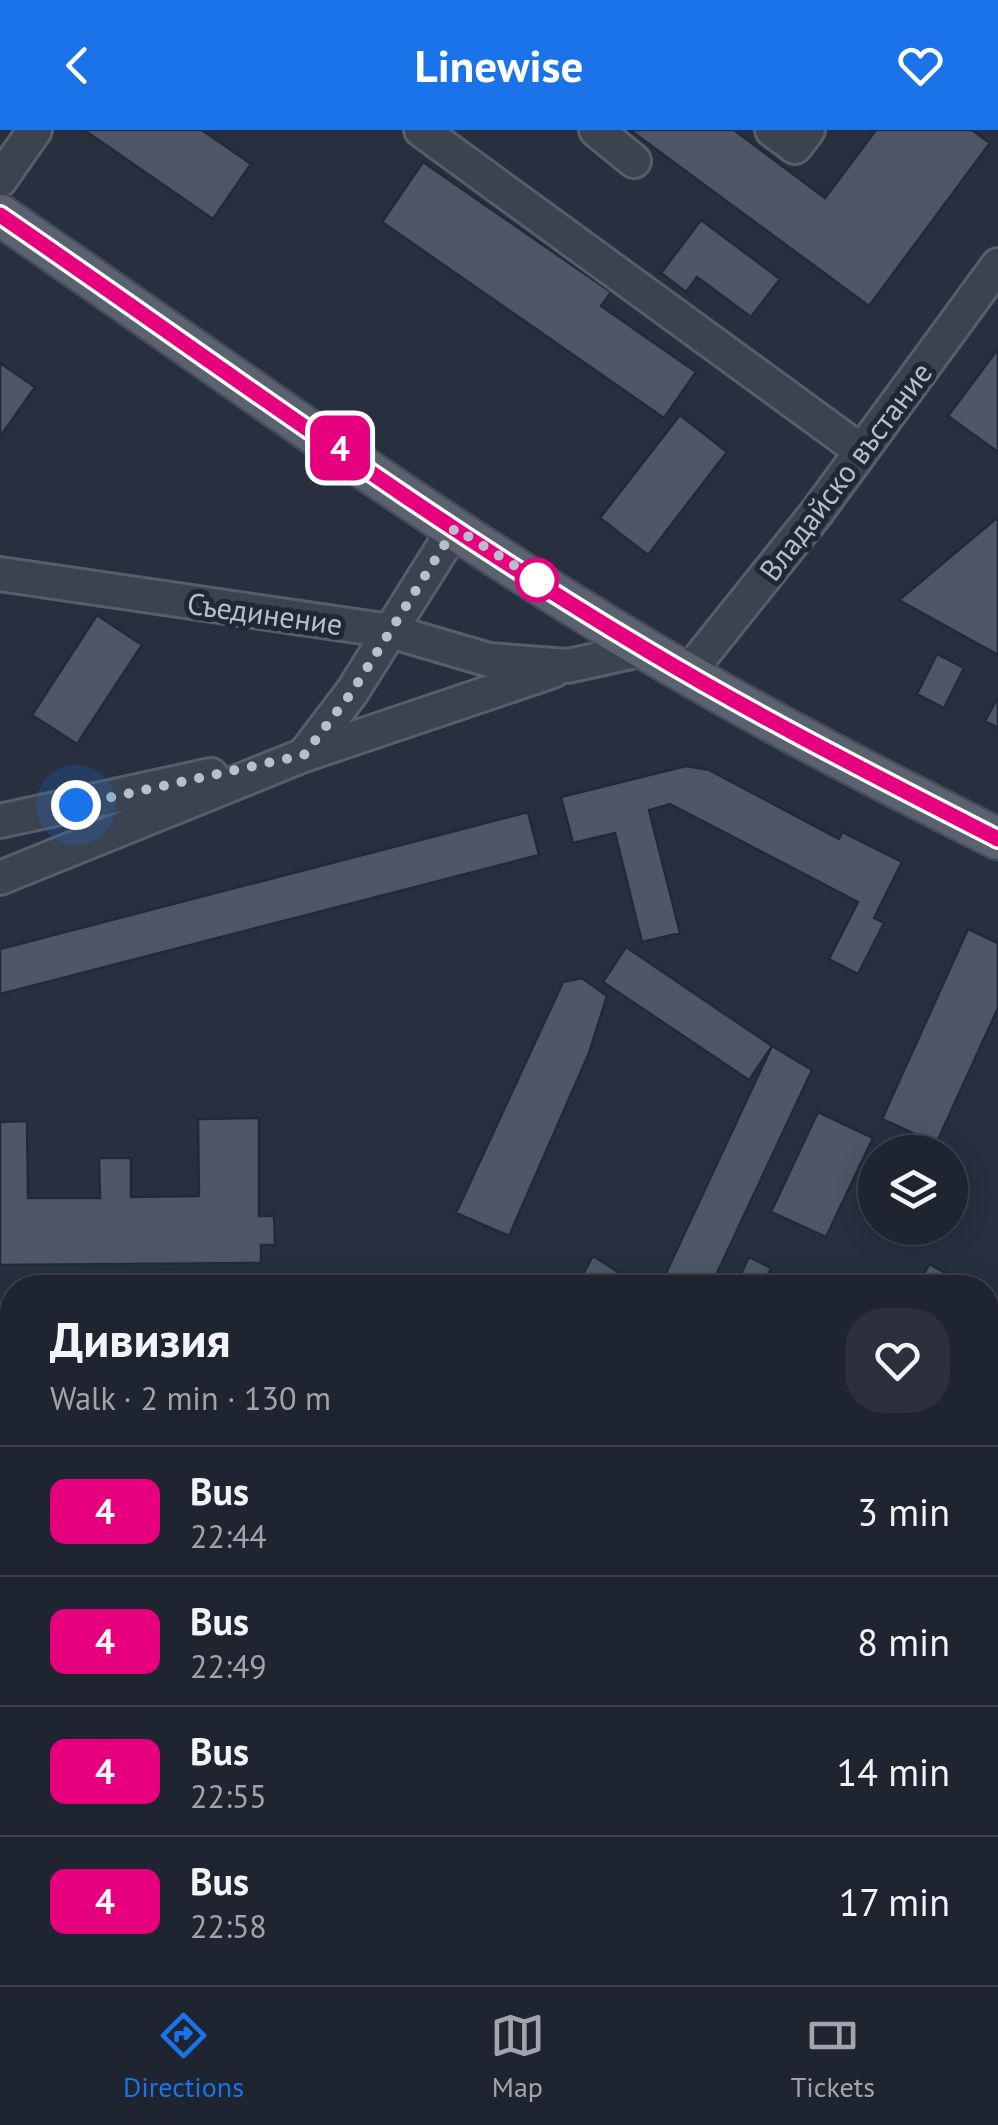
<!DOCTYPE html>
<html lang="en">
<head>
<meta charset="utf-8">
<style>
  :root { --surface:#1e2430; --page:#2b303c; --text:#f1f3f6; --muted:#a1a4ab; --line:#3c414c; --accent:#1a73e8 }
  body { margin:0; font-family:"PT Sans",sans-serif; background:var(--page); color:var(--text); height:100vh; display:flex; flex-direction:column; font-size:38px; white-space:nowrap }
  * { box-sizing:border-box; margin:0 }
  p { font-size:32px; color:var(--muted) }
  .icon { flex:none; width:55px; height:55px; fill:none; stroke:currentColor; stroke-width:2; stroke-linecap:round; stroke-linejoin:round }
  .map { position:relative; flex:1; overflow:hidden }
  .details { position:absolute; left:0px; top:1145px; width:1000px; height:710px; display:flex; flex-direction:column; background:var(--surface); border-radius:40px 40px 0 0; box-shadow:0 5px 25px #0003,0 0 0 2px var(--line) }
  .details>* { flex:none }
  .badge { padding:0 20px; border-radius:15px; font-size:35px; line-height:65px }
  .fabs { position:absolute; left:858px; top:1005px; display:grid; gap:20px }
  .fabs a { display:grid; place-items:center; width:110px; height:110px; border-radius:50%; background:var(--surface); box-shadow:0 5px 25px #0003,0 0 0 2px var(--line); font-size:50px }
  .you { position:absolute; width:50px; height:50px; margin:-25px; border:8px solid #fff; border-radius:50%; background:#1a73e8; box-shadow:0 0 0 15px #1a73e833 }
  .map>.badge { position:absolute; translate:-50% -50%; box-shadow:0 0 0 5px #fff }
  .round { display:grid; place-items:center; flex:none; width:105px; height:105px; border-radius:40px; background:var(--page) }
  .overview { display:flex; align-items:center; justify-content:space-between; height:170px; padding:0 50px }
  h1 { font-size:48px; font-weight:800; line-height:75px }
  ul { padding:0; list-style:none }
  li { display:flex; align-items:center; gap:30px; height:130px; padding:0 50px; border-top:2px solid var(--line) }
  li div { flex:1 }
  li b { display:block; font-size:38px }
  li em { font-style:normal }
  li .badge { min-width:110px; font-weight:700; text-align:center }
  header { display:flex; justify-content:space-between; align-items:center; height:130px; padding:0 50px; background:var(--accent); color:#fff; font-size:45px; font-weight:800 }
  .menu { display:flex; justify-content:space-around; align-items:center; height:140px; border-top:2px solid var(--line); background:var(--surface); font-size:28px; color:var(--muted) }
  .menu a { display:grid; justify-items:center; gap:5px }
  .menu .current { color:var(--accent) }
  .map>svg:first-child { display:block }
  .building { fill:#4e5768; stroke:#222a37; stroke-width:2.5 }
  .lines { fill:none; stroke-linecap:round; stroke-linejoin:round }
  .minor-casing { stroke:#565e6a; stroke-width:38 }
  .major-casing { stroke:#454c59; stroke-width:45 }
  .minor { stroke:#3c4350; stroke-width:32 }
  .major { stroke:#5a626f; stroke-width:40 }
  .line-casing { stroke:#fff; stroke-width:22 }
  .line { stroke:#e6007e; stroke-width:15 }
  .walk { stroke:#b8beca; stroke-width:10; stroke-dasharray:0 18 }
  .stop-dot { fill:#fff; stroke:#e6007e; stroke-width:5 }
  .labels { text-anchor:middle; dominant-baseline:central; stroke-width:10; stroke-linejoin:round; paint-order:stroke }
  .street-label { font-size:30px; fill:#b8beca; stroke:#202835 }
</style>
</head>
<body>
<header><svg class="icon" aria-label="back" viewBox="0 0 24 24"><path d="M15 5l-7 7 7 7"/></svg>Linewise<svg class="icon" aria-label="heart" viewBox="0 0 24 24"><path d="M12 20l-8-8c-3-5 5-10 8-4 3-6 11-1 8 4z"/></svg></header>
<div class="map">
<svg width="998" height="1855" viewBox="0 0 998 1855">
  <rect width="100%" height="100%" fill="#283040"/>
  <path class="building" d="M 84,0 L 202,0 L 251,34 L 213,89 Z
    M 630,0 L 734,0 L 825,68 L 876,0 L 972,0 L 990,13 L 869,176 Z
    M 423,32 L 611,162 L 601,176 L 696,242 L 664,288 L 382,92 Z
    M 701,90 L 780,149 L 751,187 L 697,147 L 686,162 L 661,143 Z
    M 998,219 L 998,322 L 948,286 Z
    M 0,233 L 35,257 L 0,307 Z
    M 680,285 L 727,322 L 648,425 L 600,388 Z
    M 998,387 L 998,525 L 899,470 Z
    M 97,485 L 142,515 L 77,614 L 32,585 Z
    M 937,524 L 964,538 L 944,578 L 917,564 Z
    M 998,567 L 998,598 L 985,591 Z
    M 686,636 L 709,640 L 839,709 L 842,702 L 902,732 L 874,788 L 884,793 L 858,844 L 829,829 L 858,772 L 670,674 L 649,680 L 680,803 L 642,812 L 615,703 L 573,713 L 561,667 Z
    M 528,682 L 539,725 L 0,864 L 0,819 Z
    M 968,799 L 998,813 L 998,878 L 936,1014 L 882,989 Z
    M 626,817 L 772,916 L 749,950 L 603,852 Z
    M 582,848 L 607,866 L 589,923 L 509,1106 L 456,1083 L 563,852 Z
    M 772,916 L 812,940 L 710,1158 L 659,1158 Z
    M 818,982 L 873,1008 L 826,1107 L 771,1082 Z
    M 259,988 L 259,1086 L 274,1086 L 275,1115 L 261,1115 L 261,1133 L 0,1135 L 0,992 L 27,991 L 28,1068 L 100,1068 L 99,1028 L 131,1028 L 131,1067 L 199,1066 L 198,989 Z
    M 593,1126 L 643,1158 L 582,1158 L 577,1155 Z
    M 749,1127 L 771,1138 L 762,1158 L 734,1158 Z
    M 929,1134 L 974,1158 L 917,1158 Z
    M 988,1164 L 998,1170 L 998,1376 L 988,1370 Z
    M 988,1582 L 998,1590 L 998,1708 L 988,1700 Z
    M 12,1722 L 12,1842 L 33,1842 L 24,1855 L 0,1855 L 0,1738 Z
    M 988,1785 L 998,1793 L 998,1855 L 847,1855 L 830,1842 L 988,1842 Z
    M 500,1842 L 510,1848 L 507,1855 L 416,1855 L 394,1843 Z
    M 43,1845 L 56,1855 L 36,1855 Z"/>
  <g class="lines">
    <defs>
      <path id="minor" d="M 421,0 L 861,321
        M 596,0 L 634,31
        M 772,0 L 795,17 L 808,0
        M 0,50 L 35,0
        M 0,444 L 390,501 L 489,530 L 568,536 L 645,519
        M 688,543 L 817,382 L 998,135
        M 304,625 L 352,562 L 455,398
        M 0,691 L 211,645
        M 0,748 L 304,625 L 553,541
        M 988,1517 L 998,1523
        M 988,1744 L 998,1752"/>
      <path id="major" d="M 0,85 C 213,231 423,387 645,519 C 760,588 879,649 998,709"/>
    </defs>
    <use href="#minor" class="minor-casing"/>
    <use href="#major" class="major-casing"/>
    <use href="#minor" class="minor"/>
    <use href="#major" class="major"/>
  </g>
  <g class="lines">
    <defs>
      <path id="line" d="M 0,85 C 213,231 423,387 645,519 C 760,588 879,648 998,709"/>
    </defs>
    <use href="#line" class="line-casing"/>
    <use href="#line" class="line"/>
    <path class="walk" d="M 76,675 L 304,625 L 352,562 L 455,398 L 550,458 L 537,450"/>
  </g>
  <circle class="stop-dot" cx="537" cy="450" r="20"/>
  <g class="labels">
    <g class="street-label">
      <text transform="translate(845 341) rotate(-53)">Владайско въстание</text>
      <text transform="translate(265 483) rotate(8)">Съединение</text>
    </g>
  </g>
</svg>
<div class="fabs">
<a><svg class="icon" aria-label="layers" viewBox="0 0 24 24"><path d="M12 4l9 5-9 5-9-5zM3 14l9 5 9-5"/></svg></a>
</div>
<div class="you" style="left:76px;top:675px"></div>
<b class="badge" style="left:340px;top:318px;background:#e6007e;color:#fff">4</b>
<section class="details">
<div class="overview"><div><h1>Дивизия</h1><p>Walk · 2 min · 130 m</p></div><a class="round"><svg class="icon" aria-label="heart" viewBox="0 0 24 24"><path d="M12 20l-8-8c-3-5 5-10 8-4 3-6 11-1 8 4z"/></svg></a></div>
<ul>
<li><span class="badge" style="background:#e6007e;color:#fff">4</span><div><b>Bus</b><p>22:44</p></div><em>3 min</em></li>
<li><span class="badge" style="background:#e6007e;color:#fff">4</span><div><b>Bus</b><p>22:49</p></div><em>8 min</em></li>
<li><span class="badge" style="background:#e6007e;color:#fff">4</span><div><b>Bus</b><p>22:55</p></div><em>14 min</em></li>
<li><span class="badge" style="background:#e6007e;color:#fff">4</span><div><b>Bus</b><p>22:58</p></div><em>17 min</em></li>
</ul>
</section>
</div>
<nav class="menu">
<a class="current"><svg class="icon" aria-label="directions" viewBox="0 0 24 24"><path d="M12 3l9 9-9 9-9-9zM9 14v-3h6M13 9l2 2-2 2"/></svg>Directions</a>
<a><svg class="icon" aria-label="map" viewBox="0 0 24 24"><path d="M3 6l6-2 6 2 6-2v14l-6 2-6-2-6 2zM9 4v14M15 6v14"/></svg>Map</a>
<a><svg class="icon" aria-label="tickets" viewBox="0 0 24 24"><path d="M3 7h18v10H3zM15 7v10"/></svg>Tickets</a>
</nav>
</body>
</html>
